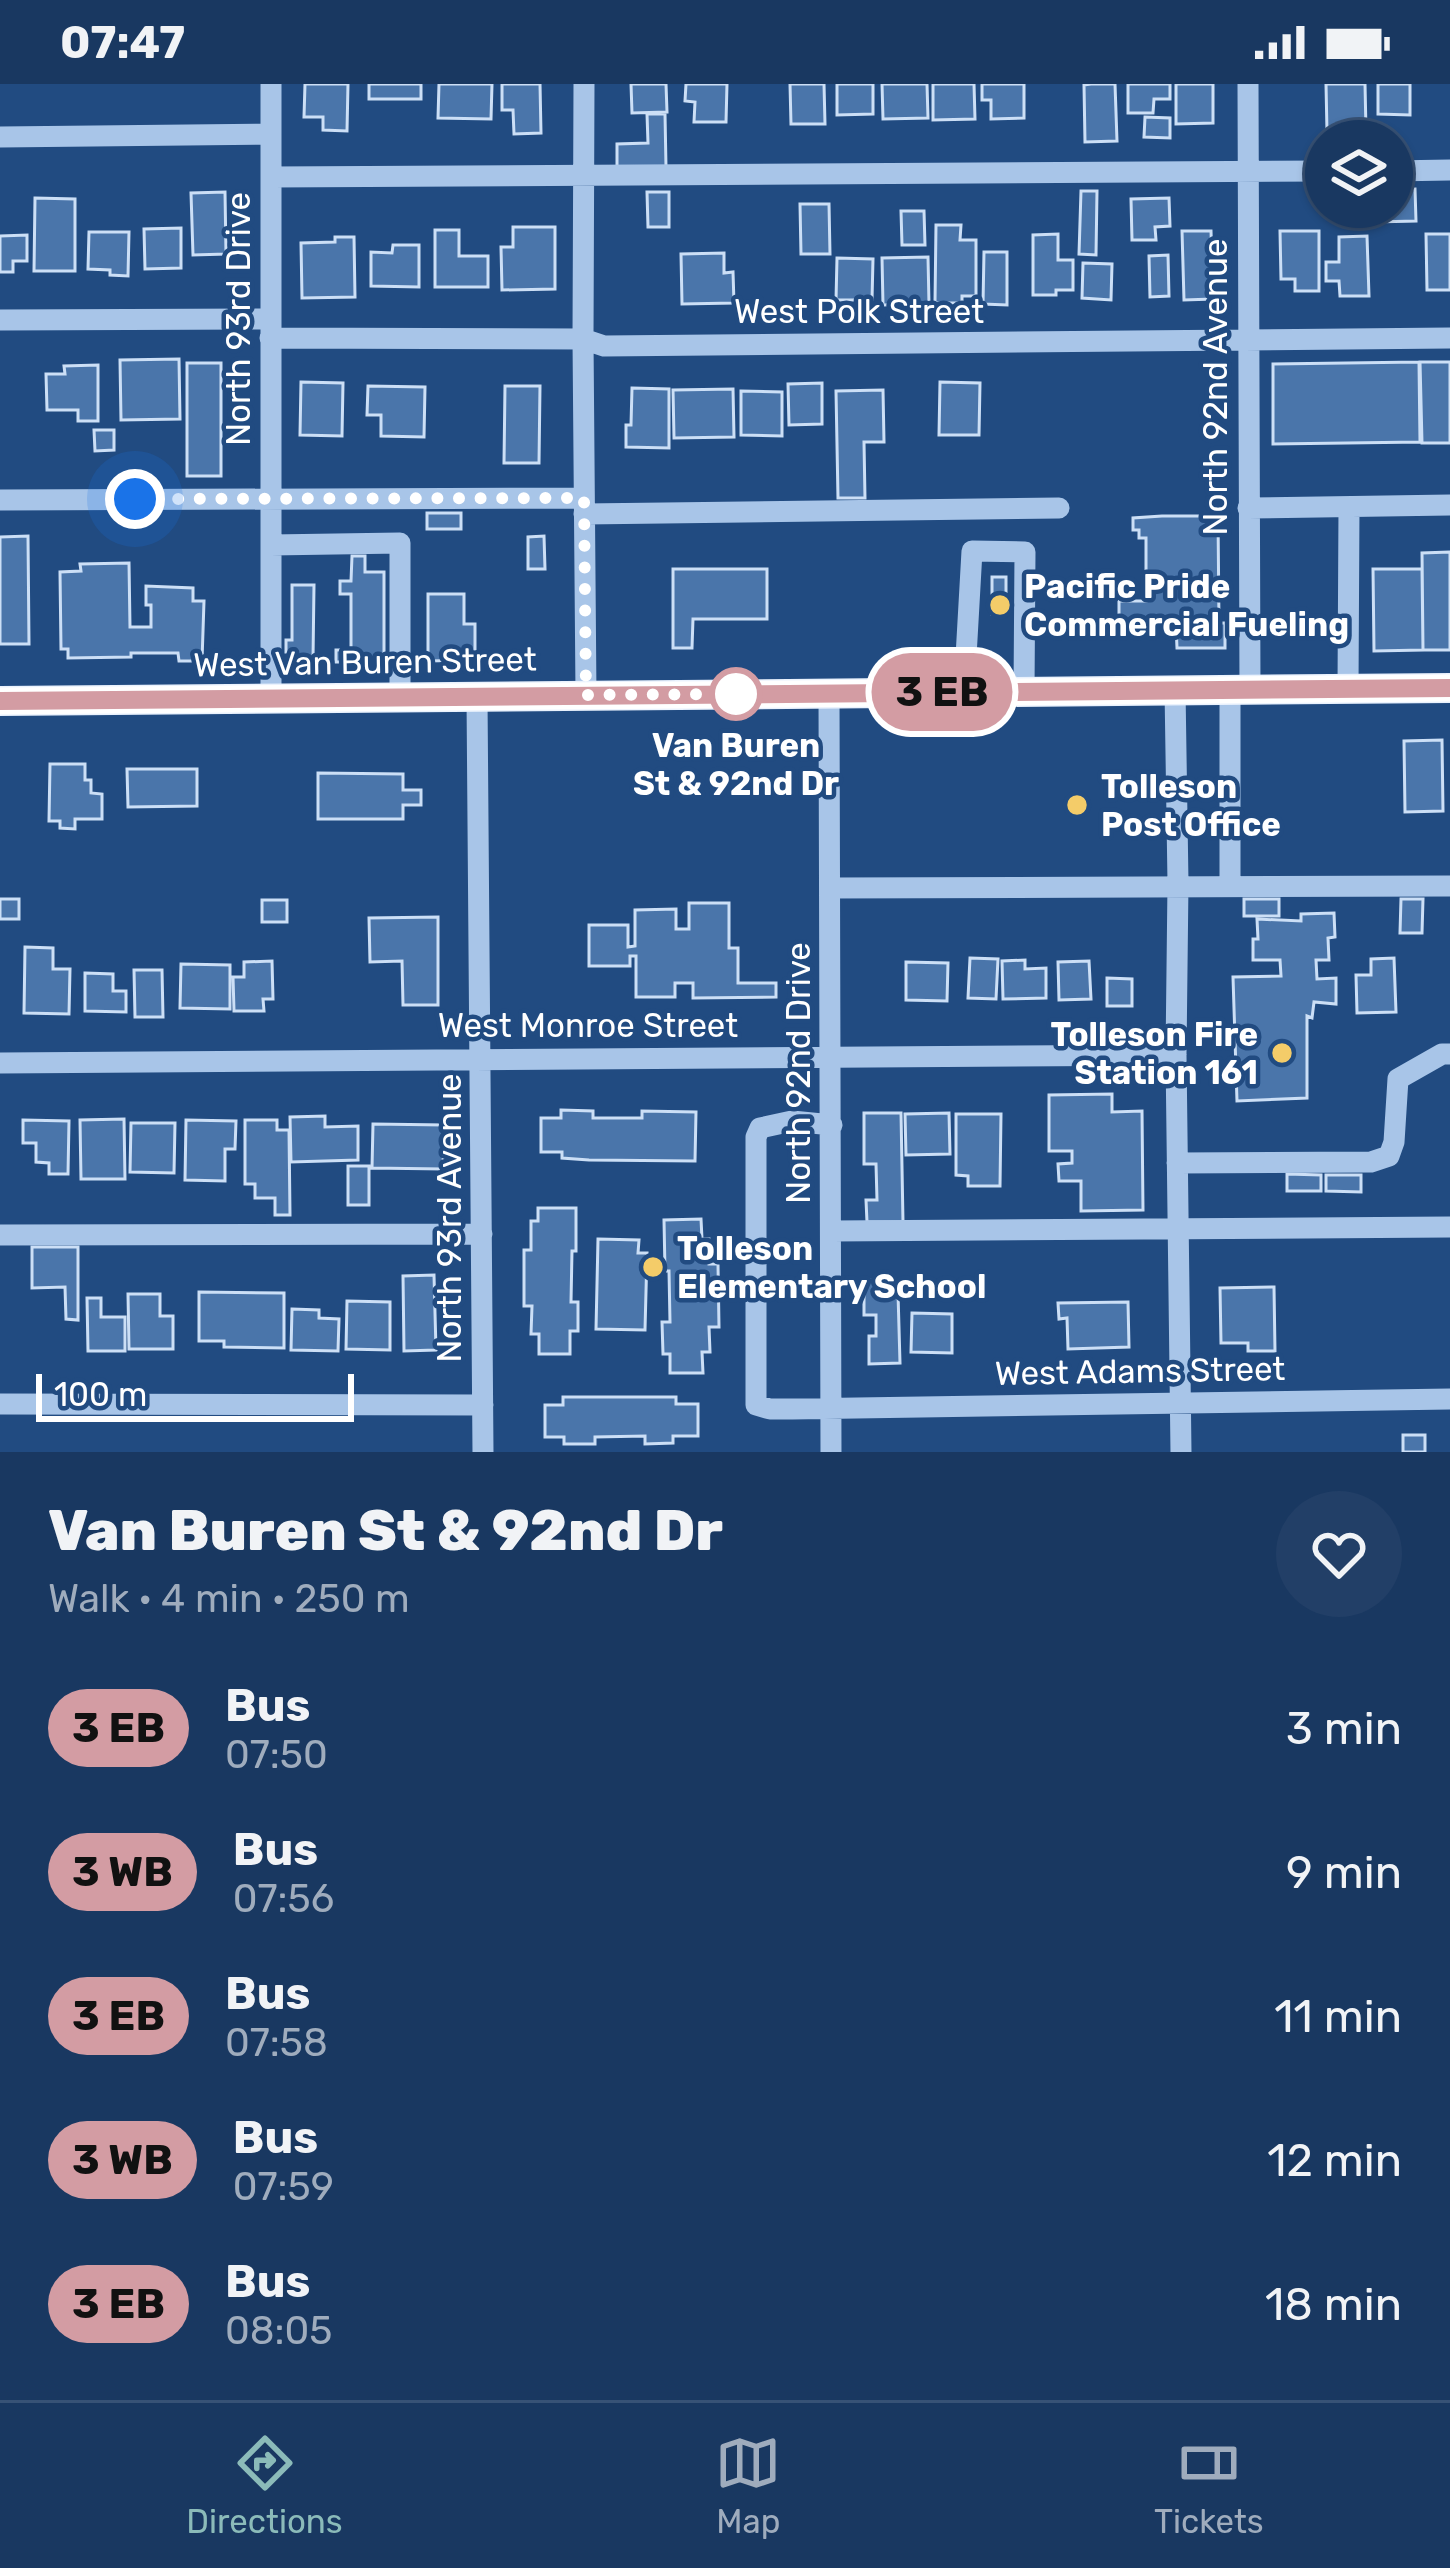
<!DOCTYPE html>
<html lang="en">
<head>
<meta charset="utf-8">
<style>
  :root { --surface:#193861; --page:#223f67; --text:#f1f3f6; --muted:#9facbd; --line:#375276; --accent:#8bbbb9 }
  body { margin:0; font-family:Rubik,sans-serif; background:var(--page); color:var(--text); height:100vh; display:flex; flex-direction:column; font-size:45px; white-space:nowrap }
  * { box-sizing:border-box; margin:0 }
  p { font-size:39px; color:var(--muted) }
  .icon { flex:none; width:66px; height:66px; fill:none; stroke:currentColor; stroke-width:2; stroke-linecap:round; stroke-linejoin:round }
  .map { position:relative; height:1368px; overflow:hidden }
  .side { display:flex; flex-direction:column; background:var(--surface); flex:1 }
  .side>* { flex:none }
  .badge { padding:0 24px; border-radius:39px; font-size:42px; line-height:78px }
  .controls { position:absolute; left:1305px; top:36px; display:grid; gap:24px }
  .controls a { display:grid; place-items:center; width:108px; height:108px; border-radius:50%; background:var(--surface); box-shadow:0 3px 9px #0004,0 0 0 3px var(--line); font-size:60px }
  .scale { position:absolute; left:36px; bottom:30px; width:318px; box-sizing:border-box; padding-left:12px; border:6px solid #fff; border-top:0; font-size:33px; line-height:42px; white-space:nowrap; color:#fff; -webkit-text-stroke:9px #214b81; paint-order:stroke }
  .you { position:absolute; width:60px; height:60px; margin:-30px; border:9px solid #fff; border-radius:50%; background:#1a73e8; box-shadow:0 0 0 18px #1a73e833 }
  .map>.badge { position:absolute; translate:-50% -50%; box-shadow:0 0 0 6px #fff }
  .round { display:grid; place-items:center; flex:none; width:126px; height:126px; border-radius:63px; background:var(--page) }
  .summary { display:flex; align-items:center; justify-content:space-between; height:204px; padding:0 48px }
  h1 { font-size:57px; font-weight:800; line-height:90px }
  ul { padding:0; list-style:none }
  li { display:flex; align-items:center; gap:36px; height:144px; padding:0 48px }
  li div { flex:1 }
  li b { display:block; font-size:45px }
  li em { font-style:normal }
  li .badge { min-width:132px; font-weight:700; text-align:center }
  .status { display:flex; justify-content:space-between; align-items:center; height:84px; padding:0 60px; background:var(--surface); direction:ltr }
  .status svg { height:33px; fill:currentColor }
  .menu { display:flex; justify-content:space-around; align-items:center; height:168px; border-top:3px solid var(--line); background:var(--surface); font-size:33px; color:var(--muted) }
  .menu a { display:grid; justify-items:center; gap:6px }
  .menu .current { color:var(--accent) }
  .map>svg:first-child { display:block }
  .building { fill:#4a75aa; stroke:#ccdff6; stroke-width:3 }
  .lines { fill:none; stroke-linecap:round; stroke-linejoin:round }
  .minor { stroke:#a8c5e8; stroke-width:21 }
  .major { stroke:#eaf2fd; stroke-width:30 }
  .line-casing { stroke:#fff; stroke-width:27 }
  .line { stroke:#d39ca3; stroke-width:18 }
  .walk { stroke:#fff; stroke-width:12; stroke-dasharray:0 21.6 }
  .poi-dot { fill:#f4cc69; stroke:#214b81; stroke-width:4.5 }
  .stop-dot { fill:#fff; stroke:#d39ca3; stroke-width:6 }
  .labels { text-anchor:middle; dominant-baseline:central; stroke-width:9; stroke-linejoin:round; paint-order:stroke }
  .street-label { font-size:33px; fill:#fff; stroke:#214b81 }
  .poi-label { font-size:33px; font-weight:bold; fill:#fff; stroke:#214b81; text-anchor:start }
  .stop-label { font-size:33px; font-weight:bold; fill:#fff; stroke:#214b81 }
</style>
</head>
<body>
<div class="status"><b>07:47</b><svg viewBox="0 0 49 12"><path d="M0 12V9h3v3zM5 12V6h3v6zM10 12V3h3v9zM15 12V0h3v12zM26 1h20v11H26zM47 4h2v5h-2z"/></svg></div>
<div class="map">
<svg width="1450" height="1368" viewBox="0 0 1450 1368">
  <rect width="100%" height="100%" fill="#214b81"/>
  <path class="building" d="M 305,0 L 348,0 L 347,47 L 323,46 L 323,33 L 304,33 Z
    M 369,0 L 421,0 L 421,15 L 369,15 Z
    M 439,0 L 492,0 L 491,35 L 438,34 Z
    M 502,0 L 540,0 L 541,49 L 514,50 L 513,26 L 502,26 Z
    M 631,0 L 666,0 L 667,28 L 632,29 Z
    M 686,0 L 727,0 L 726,38 L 694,38 L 695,18 L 685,17 Z
    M 790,0 L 824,0 L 825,40 L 791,40 Z
    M 837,0 L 873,0 L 873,30 L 837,31 Z
    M 882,0 L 927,0 L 928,34 L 883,35 Z
    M 933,0 L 974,0 L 975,35 L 933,36 Z
    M 982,0 L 1024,0 L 1024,34 L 991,35 L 991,16 L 982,16 Z
    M 1091,0 L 1115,0 L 1117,57 L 1085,58 L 1084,1 Z
    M 1128,0 L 1170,0 L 1170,15 L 1154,15 L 1153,29 L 1128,29 Z
    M 1176,0 L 1213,0 L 1213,39 L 1176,40 Z
    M 1326,0 L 1365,0 L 1366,47 L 1327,48 Z
    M 1378,0 L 1410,0 L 1410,31 L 1378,30 Z
    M 647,30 L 665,30 L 666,83 L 617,85 L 617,60 L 648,59 Z
    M 1145,33 L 1170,34 L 1170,54 L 1144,53 Z
    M 1392,105 L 1415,105 L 1416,137 L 1374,138 L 1374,123 L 1392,123 Z
    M 1081,107 L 1097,107 L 1096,171 L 1079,170 Z
    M 225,108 L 226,170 L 193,171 L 191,109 Z
    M 647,108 L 669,108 L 669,143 L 648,143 Z
    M 35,114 L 75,115 L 75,187 L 34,187 Z
    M 1169,114 L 1170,142 L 1155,143 L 1156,156 L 1132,156 L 1131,115 Z
    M 800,120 L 829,120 L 830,170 L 801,170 Z
    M 901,127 L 924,127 L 925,161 L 902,161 Z
    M 936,141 L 961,141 L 960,156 L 976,156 L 976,212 L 962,212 L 962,219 L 935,219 Z
    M 513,143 L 555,143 L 555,205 L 502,206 L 501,163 L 513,163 Z
    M 181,144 L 181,184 L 145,185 L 144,145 Z
    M 435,146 L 459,146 L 459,172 L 488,172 L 488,203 L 435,203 Z
    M 1182,147 L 1211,147 L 1213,215 L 1184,216 Z
    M 1280,147 L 1319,147 L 1319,207 L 1295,207 L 1295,195 L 1281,195 Z
    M 89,148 L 129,148 L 128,192 L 110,191 L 110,186 L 88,185 Z
    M 1058,150 L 1058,176 L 1073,176 L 1073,206 L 1056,206 L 1056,211 L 1033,211 L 1033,151 Z
    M 1426,150 L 1450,150 L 1450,206 L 1427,206 Z
    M 27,151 L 27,177 L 13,177 L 13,188 L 0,188 L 0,152 Z
    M 1367,152 L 1369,212 L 1340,212 L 1339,197 L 1326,197 L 1326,178 L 1339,178 L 1339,153 Z
    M 335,153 L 354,153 L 355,213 L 302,214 L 301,159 L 335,158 Z
    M 393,161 L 419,161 L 419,203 L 371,202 L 371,168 L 392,169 Z
    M 984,168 L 1007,168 L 1007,221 L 983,220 Z
    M 724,169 L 724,189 L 733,188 L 734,219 L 682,220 L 681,170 Z
    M 1168,171 L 1169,212 L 1150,213 L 1149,172 Z
    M 928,173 L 929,220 L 883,221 L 882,174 Z
    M 837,174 L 873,175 L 872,216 L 836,216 Z
    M 1083,179 L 1112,180 L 1111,216 L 1082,214 Z
    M 179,275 L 180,335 L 121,336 L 120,276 Z
    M 1419,278 L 1420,358 L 1273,360 L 1273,280 Z
    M 1420,278 L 1450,278 L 1450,359 L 1422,359 Z
    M 187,279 L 221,279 L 221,392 L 187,392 Z
    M 98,281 L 98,337 L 78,337 L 78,326 L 47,326 L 46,290 L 65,290 L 64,282 Z
    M 301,298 L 343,299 L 342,352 L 300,351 Z
    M 940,298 L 980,299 L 979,351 L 939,351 Z
    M 822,299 L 822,340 L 789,341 L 788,300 Z
    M 368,302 L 425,303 L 424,353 L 381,352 L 381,331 L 367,331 Z
    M 505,302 L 540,302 L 539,379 L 504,379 Z
    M 632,304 L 669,305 L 669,364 L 626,363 L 626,341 L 631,341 Z
    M 733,305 L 734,353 L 674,354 L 673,306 Z
    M 883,306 L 884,358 L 864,358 L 865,414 L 838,414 L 836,307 Z
    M 741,307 L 782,308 L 782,352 L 741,351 Z
    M 94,346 L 114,346 L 114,366 L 95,367 Z
    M 427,429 L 461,429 L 461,445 L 427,445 Z
    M 1162,432 L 1218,432 L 1219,539 L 1225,539 L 1225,564 L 1177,564 L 1176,541 L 1119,542 L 1119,517 L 1146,517 L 1146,454 L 1139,454 L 1139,446 L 1133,446 L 1133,434 Z
    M 28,452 L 29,560 L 0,560 L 0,453 Z
    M 544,452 L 545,485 L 528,485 L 528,453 Z
    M 1450,468 L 1450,566 L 1423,566 L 1422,469 Z
    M 352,472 L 365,472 L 365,488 L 384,488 L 384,578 L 336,578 L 336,566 L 351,566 L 351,510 L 340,510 L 340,497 L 351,497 Z
    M 129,479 L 130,543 L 151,543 L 151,521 L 146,521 L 146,502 L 193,504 L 193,517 L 204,517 L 202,577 L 179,577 L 178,569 L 131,569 L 131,573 L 68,574 L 68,565 L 61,565 L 60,488 L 81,487 L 80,480 Z
    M 673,485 L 767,485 L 767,535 L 693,535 L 692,564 L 673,564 Z
    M 1373,485 L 1422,485 L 1423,566 L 1374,567 Z
    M 992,493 L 1006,493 L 1006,530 L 992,530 Z
    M 292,501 L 314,501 L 313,575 L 296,574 L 296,568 L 286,568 L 286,556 L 292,556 Z
    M 428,510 L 464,510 L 464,540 L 475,540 L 475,576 L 428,577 Z
    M 1442,656 L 1443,727 L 1405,728 L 1404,657 Z
    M 50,680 L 85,680 L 85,696 L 91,696 L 91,709 L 102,710 L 102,735 L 75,735 L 75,745 L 60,744 L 60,737 L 49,737 Z
    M 127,685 L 197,685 L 197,722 L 128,723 Z
    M 318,689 L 403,690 L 403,706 L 421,706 L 421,721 L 403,721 L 403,735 L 318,735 Z
    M 0,815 L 19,815 L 19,835 L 0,835 Z
    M 1244,815 L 1279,815 L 1279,832 L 1244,832 Z
    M 1401,815 L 1423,815 L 1422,849 L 1400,849 Z
    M 262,816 L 287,816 L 287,838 L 262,838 Z
    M 689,819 L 729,819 L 729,864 L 738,864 L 738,899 L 776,899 L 776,913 L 693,914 L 693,899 L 675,899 L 675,913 L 636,913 L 636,872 L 630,872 L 630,882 L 589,882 L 589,841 L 628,841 L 628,863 L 635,862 L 635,826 L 676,825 L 676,845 L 689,845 Z
    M 1334,829 L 1335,853 L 1328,854 L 1329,876 L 1316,876 L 1317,895 L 1336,894 L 1336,920 L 1314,918 L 1312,934 L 1307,932 L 1307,1014 L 1237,1017 L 1233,893 L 1281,892 L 1280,876 L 1253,876 L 1253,855 L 1258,855 L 1257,835 L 1301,837 L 1301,830 Z
    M 438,833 L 438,921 L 403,921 L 402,877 L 370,878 L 369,834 Z
    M 25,863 L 53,864 L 53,885 L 70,885 L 69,930 L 24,929 Z
    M 970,874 L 998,875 L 996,915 L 968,914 Z
    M 1394,874 L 1396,928 L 1357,929 L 1356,891 L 1371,891 L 1371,875 Z
    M 1025,876 L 1025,885 L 1046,884 L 1046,914 L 1003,915 L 1002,877 Z
    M 272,877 L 273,915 L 263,915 L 264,927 L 234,927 L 233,893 L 244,893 L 244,878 Z
    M 1089,877 L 1091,915 L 1059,916 L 1058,878 Z
    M 906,878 L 948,879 L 947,917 L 906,916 Z
    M 181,880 L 230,881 L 230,925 L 180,924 Z
    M 134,886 L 162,886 L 163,933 L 135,933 Z
    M 85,889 L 113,890 L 113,907 L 126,907 L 126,928 L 85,927 Z
    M 1107,894 L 1132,895 L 1132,922 L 1107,922 Z
    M 1112,1010 L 1112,1028 L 1142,1027 L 1143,1126 L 1081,1127 L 1081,1097 L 1059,1097 L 1058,1080 L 1072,1079 L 1072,1067 L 1049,1067 L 1049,1011 Z
    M 561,1026 L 593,1027 L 593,1034 L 642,1034 L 642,1027 L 696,1028 L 695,1077 L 589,1076 L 562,1074 L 562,1068 L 541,1068 L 541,1034 L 561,1034 Z
    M 864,1029 L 901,1029 L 903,1138 L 867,1138 L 866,1116 L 877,1116 L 876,1080 L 864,1080 Z
    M 949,1029 L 950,1070 L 906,1071 L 905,1030 Z
    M 956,1030 L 1001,1030 L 1000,1102 L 968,1102 L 968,1092 L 956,1091 Z
    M 325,1032 L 325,1043 L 358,1042 L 358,1076 L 291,1078 L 290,1033 Z
    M 124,1035 L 125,1095 L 81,1095 L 80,1036 Z
    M 23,1036 L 69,1037 L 68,1090 L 49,1090 L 49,1079 L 36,1078 L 36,1059 L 23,1059 Z
    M 186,1036 L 236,1037 L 235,1065 L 225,1065 L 225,1097 L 185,1096 Z
    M 245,1036 L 277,1036 L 277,1046 L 289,1046 L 290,1131 L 275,1131 L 275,1114 L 255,1114 L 255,1100 L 245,1100 Z
    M 131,1039 L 175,1039 L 174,1089 L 130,1088 Z
    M 373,1040 L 444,1041 L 443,1085 L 372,1084 Z
    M 348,1082 L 369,1082 L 369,1121 L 348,1121 Z
    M 1287,1090 L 1321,1091 L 1321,1107 L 1287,1107 Z
    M 1326,1091 L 1361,1091 L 1361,1108 L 1326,1107 Z
    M 538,1124 L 576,1124 L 576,1167 L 572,1167 L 571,1218 L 578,1218 L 578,1247 L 570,1247 L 570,1270 L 539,1270 L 539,1250 L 531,1250 L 532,1222 L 524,1222 L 524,1166 L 531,1166 L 531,1137 L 538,1137 Z
    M 701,1135 L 702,1155 L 709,1155 L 709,1180 L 718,1180 L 719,1243 L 709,1243 L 710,1268 L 702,1268 L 703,1289 L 670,1289 L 670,1270 L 663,1270 L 662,1238 L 670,1238 L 669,1187 L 665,1187 L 664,1136 Z
    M 598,1155 L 639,1156 L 638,1169 L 647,1169 L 645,1246 L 596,1245 Z
    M 32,1163 L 78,1163 L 78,1236 L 66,1235 L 65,1203 L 32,1204 Z
    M 434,1191 L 436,1266 L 404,1267 L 403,1192 Z
    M 864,1196 L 889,1196 L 889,1209 L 898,1209 L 900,1279 L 869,1280 L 869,1252 L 876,1252 L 876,1231 L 864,1231 Z
    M 1274,1203 L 1275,1267 L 1248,1267 L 1248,1259 L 1221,1259 L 1220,1204 Z
    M 199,1208 L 284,1209 L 284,1264 L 224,1263 L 224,1257 L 199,1257 Z
    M 128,1210 L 160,1210 L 160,1232 L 173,1232 L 173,1265 L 129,1265 Z
    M 87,1214 L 101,1214 L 101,1233 L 125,1233 L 125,1267 L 88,1267 Z
    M 347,1217 L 390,1218 L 390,1266 L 346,1265 Z
    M 1128,1218 L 1129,1263 L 1068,1265 L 1067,1234 L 1059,1235 L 1058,1219 Z
    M 292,1225 L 319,1226 L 319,1234 L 339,1235 L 338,1267 L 291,1266 Z
    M 912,1229 L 952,1230 L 952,1269 L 911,1268 Z
    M 563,1313 L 676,1313 L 676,1320 L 698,1320 L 698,1352 L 673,1352 L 673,1359 L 645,1360 L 645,1352 L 595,1353 L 595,1360 L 564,1360 L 564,1353 L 545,1353 L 545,1321 L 563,1321 Z
    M 1403,1351 L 1425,1351 L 1425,1368 L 1403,1368 Z"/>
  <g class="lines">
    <path class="minor" d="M 271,0 L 271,615
      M 584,0 L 583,255 L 586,611
      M 1248,0 L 1250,606
      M 0,53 L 271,50
      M 1392,87 L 1450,86
      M 271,93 L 1326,87
      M 0,236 L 270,235
      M 270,254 L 583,255 L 604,262 L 1450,254
      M 0,416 L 583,414
      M 1248,424 L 1450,421
      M 584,430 L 1059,424
      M 271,461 L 400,459 L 400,614
      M 1175,605 L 1178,799 L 1176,971 L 1181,1368
      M 1348,605 L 1349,423
      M 1230,606 L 1230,802
      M 964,608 L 972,467 L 1025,468 L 1024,607
      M 829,609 L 831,1368
      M 477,613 L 483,1368
      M 830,804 L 1450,802
      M 0,979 L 1176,971
      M 832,1041 L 792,1037 L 760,1044 L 756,1053 L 756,1321 L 770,1325 L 792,1325 L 1450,1315
      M 1177,1079 L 1371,1078 L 1389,1072 L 1394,1058 L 1398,995 L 1442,970 L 1450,970
      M 832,1147 L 1450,1143
      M 0,1151 L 482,1150
      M 0,1320 L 483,1321"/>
    <path class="major" d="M 0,617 L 1450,604"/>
  </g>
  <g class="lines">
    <defs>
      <path id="line" d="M 0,617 L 1450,604"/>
    </defs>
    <use href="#line" class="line-casing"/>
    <use href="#line" class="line"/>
    <path class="walk" d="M 135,415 L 584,414 L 586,611 L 736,610"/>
  </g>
  <g class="poi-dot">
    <circle cx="1000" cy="521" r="12"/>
    <circle cx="1077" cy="721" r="12"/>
    <circle cx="1282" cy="969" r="12"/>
    <circle cx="653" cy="1183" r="12"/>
  </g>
  <circle class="stop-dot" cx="736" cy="610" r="24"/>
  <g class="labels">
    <g class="street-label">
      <text x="859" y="227">West Polk Street</text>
      <text transform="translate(238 235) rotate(-90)">North 93rd Drive</text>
      <text transform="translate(1215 303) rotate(-90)">North 92nd Avenue</text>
      <text transform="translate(365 578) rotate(-1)">West Van Buren Street</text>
      <text x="588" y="941">West Monroe Street</text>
      <text transform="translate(798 989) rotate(-90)">North 92nd Drive</text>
      <text transform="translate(449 1134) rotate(-90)">North 93rd Avenue</text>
      <text transform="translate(1140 1287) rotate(-1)">West Adams Street</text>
    </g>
    <g class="poi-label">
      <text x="1024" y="502">Pacific Pride<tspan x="1024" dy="38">Commercial Fueling</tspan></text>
      <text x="1101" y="702">Tolleson<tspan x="1101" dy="38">Post Office</tspan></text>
      <text x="1258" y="950" text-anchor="end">Tolleson Fire<tspan x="1258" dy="38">Station 161</tspan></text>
      <text x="677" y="1164">Tolleson<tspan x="677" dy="38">Elementary School</tspan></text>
    </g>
    <g class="stop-label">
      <text x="736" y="661">Van Buren<tspan x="736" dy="38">St &amp; 92nd Dr</tspan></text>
    </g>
  </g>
</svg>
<div class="controls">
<a><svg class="icon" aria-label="layers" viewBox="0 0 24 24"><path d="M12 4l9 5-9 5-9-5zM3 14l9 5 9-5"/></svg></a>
</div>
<div class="scale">100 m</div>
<div class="you" style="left:135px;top:415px"></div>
<b class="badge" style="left:942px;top:608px;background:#d39ca3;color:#111">3 EB</b>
</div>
<section class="side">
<div class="summary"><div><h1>Van Buren St &amp; 92nd Dr</h1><p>Walk · 4 min · 250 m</p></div><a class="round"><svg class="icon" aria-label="heart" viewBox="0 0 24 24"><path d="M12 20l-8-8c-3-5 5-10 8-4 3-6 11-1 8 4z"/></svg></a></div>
<ul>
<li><span class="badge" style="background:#d39ca3;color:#111">3 EB</span><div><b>Bus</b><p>07:50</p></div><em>3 min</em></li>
<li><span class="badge" style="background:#d39ca3;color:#111">3 WB</span><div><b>Bus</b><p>07:56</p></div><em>9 min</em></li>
<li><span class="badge" style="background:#d39ca3;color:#111">3 EB</span><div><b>Bus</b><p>07:58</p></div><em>11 min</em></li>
<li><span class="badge" style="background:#d39ca3;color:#111">3 WB</span><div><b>Bus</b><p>07:59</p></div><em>12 min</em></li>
<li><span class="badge" style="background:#d39ca3;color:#111">3 EB</span><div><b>Bus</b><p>08:05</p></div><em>18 min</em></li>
</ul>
</section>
<nav class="menu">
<a class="current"><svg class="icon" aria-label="directions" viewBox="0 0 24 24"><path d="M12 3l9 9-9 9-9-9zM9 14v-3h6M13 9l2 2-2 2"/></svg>Directions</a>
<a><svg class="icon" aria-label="map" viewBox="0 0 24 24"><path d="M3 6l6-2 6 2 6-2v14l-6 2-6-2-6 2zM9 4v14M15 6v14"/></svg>Map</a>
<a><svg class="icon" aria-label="tickets" viewBox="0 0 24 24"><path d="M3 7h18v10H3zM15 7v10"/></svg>Tickets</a>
</nav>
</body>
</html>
